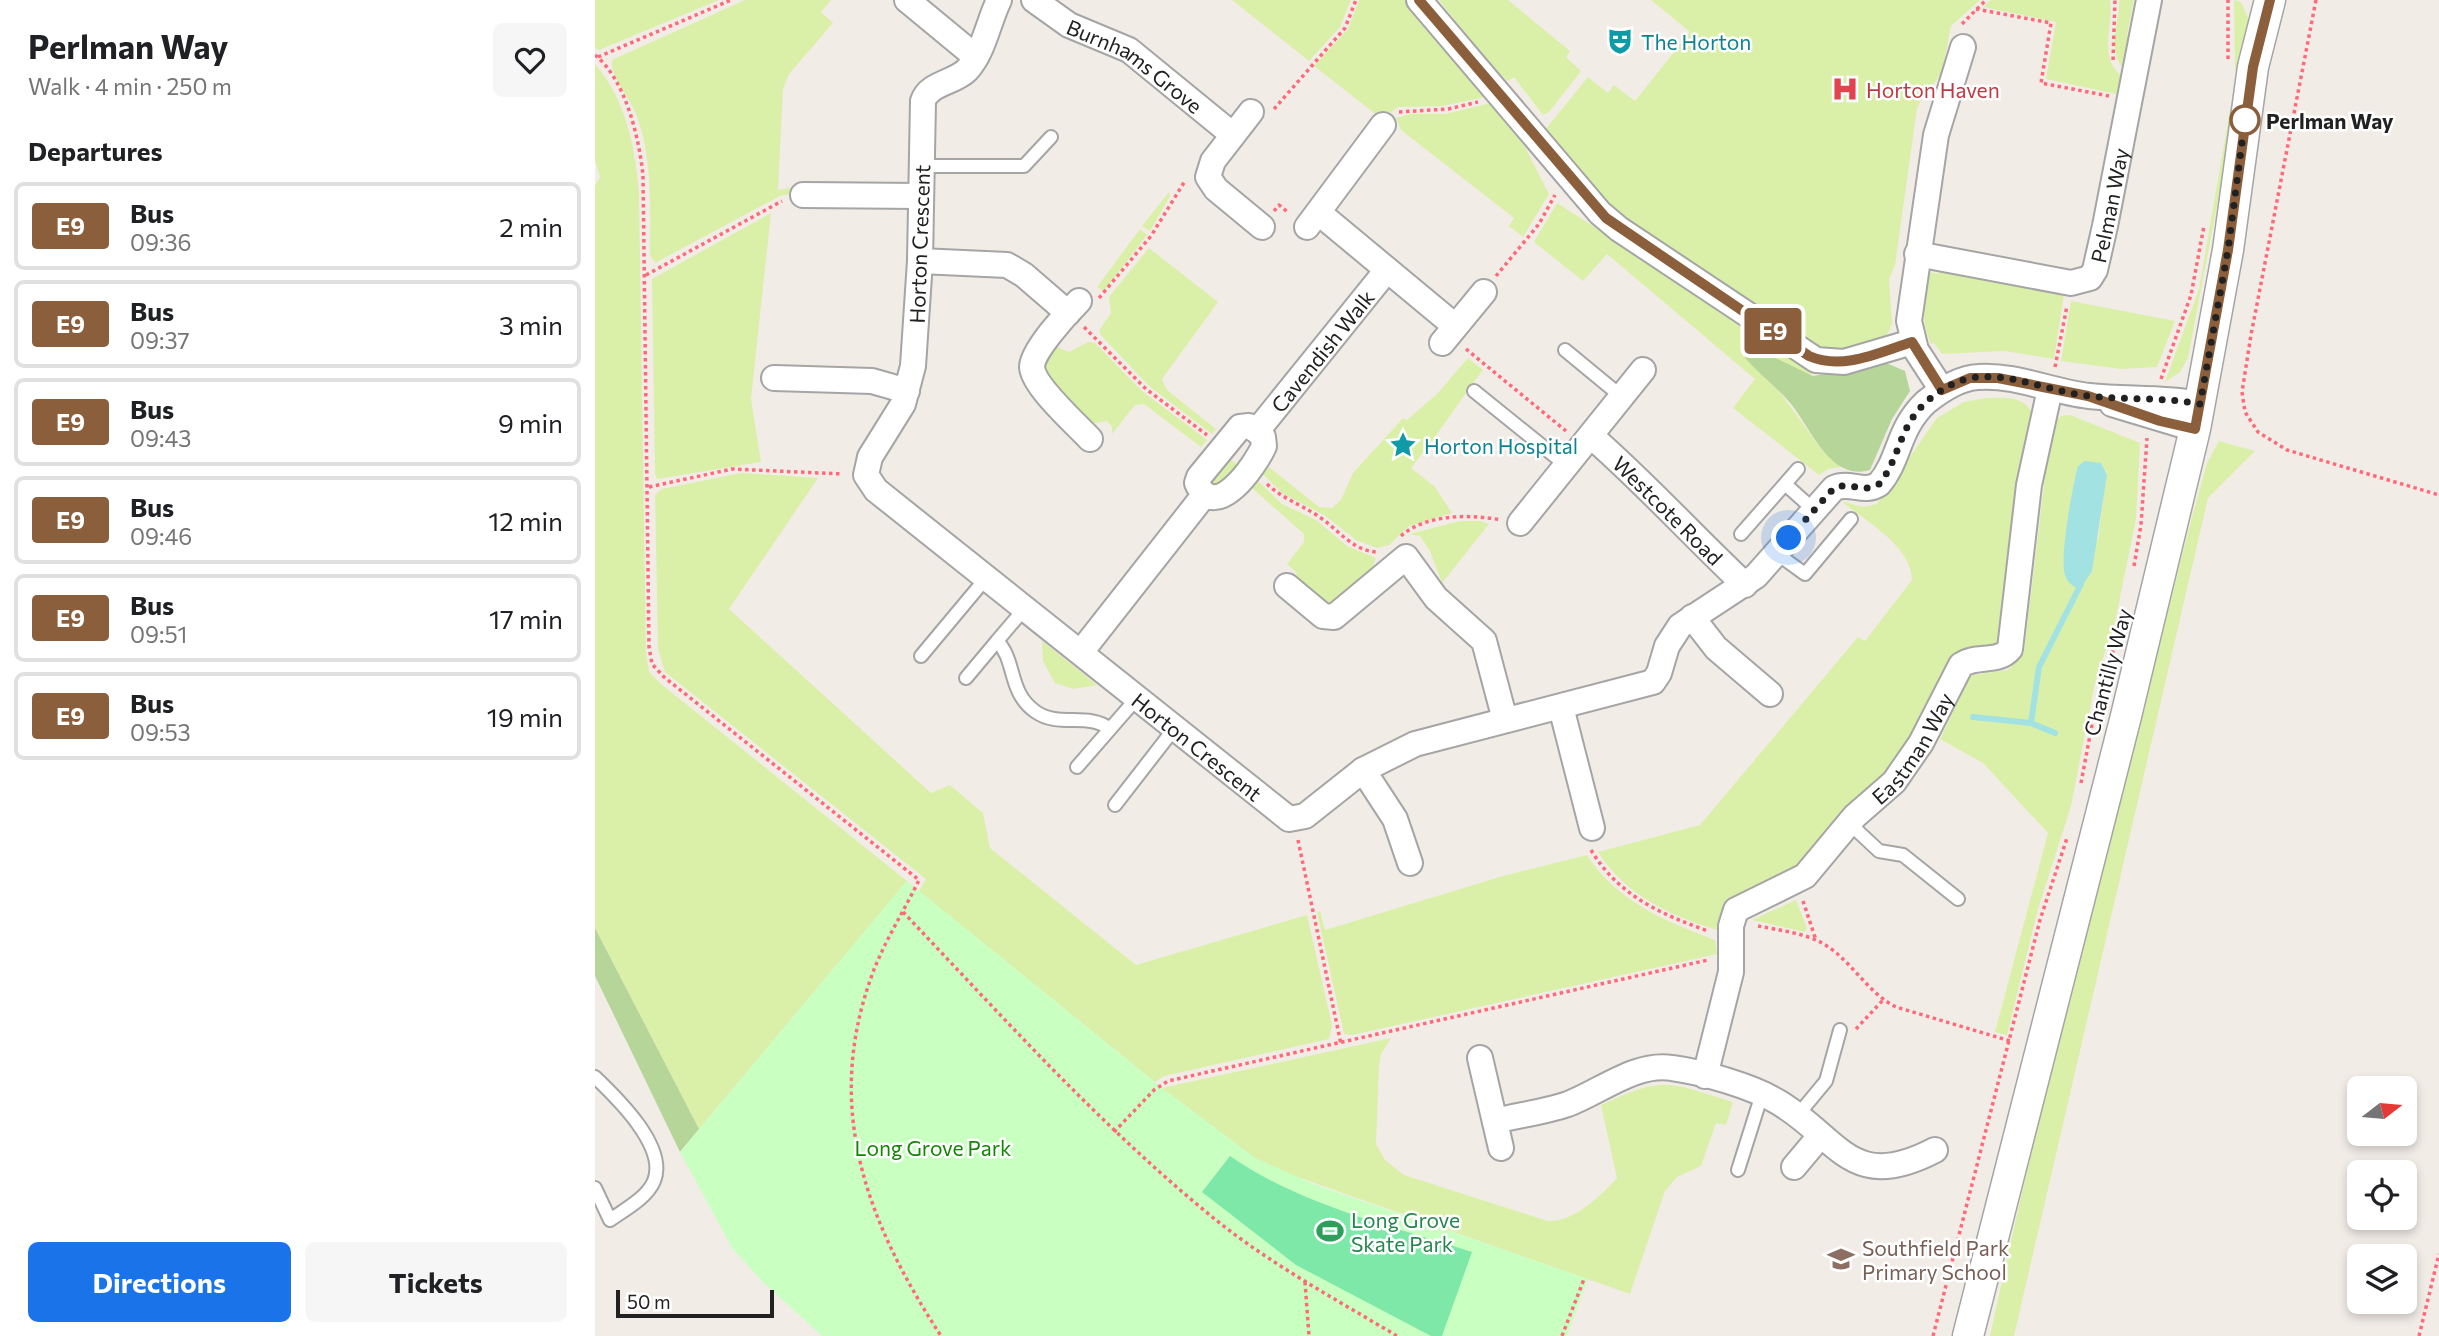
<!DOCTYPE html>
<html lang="en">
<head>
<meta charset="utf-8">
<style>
  :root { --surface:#fff; --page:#f6f6f6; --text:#202124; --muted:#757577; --line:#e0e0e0; --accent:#1a73e8 }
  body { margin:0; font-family:Commissioner,sans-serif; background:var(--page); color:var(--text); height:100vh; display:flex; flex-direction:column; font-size:26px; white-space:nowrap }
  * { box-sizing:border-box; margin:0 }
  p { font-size:23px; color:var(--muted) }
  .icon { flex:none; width:38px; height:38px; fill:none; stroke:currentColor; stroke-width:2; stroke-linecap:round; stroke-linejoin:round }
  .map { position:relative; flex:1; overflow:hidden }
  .drawer { display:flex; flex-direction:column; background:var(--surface); width:595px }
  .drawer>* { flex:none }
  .badge { padding:0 14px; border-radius:5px; font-size:24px; line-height:46px }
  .needle { width:46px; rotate:74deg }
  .controls { position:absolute; left:1752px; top:1076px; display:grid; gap:14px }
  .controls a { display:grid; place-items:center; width:70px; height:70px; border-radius:10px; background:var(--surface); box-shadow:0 4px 10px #0003; font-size:35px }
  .scale { position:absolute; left:21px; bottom:18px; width:158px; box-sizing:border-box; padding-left:7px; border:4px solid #212121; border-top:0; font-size:19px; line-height:24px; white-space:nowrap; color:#212121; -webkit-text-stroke:5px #fff; paint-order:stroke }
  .you { position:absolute; width:35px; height:35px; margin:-18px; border:5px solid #fff; border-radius:50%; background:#1a73e8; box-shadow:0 0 0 10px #1a73e833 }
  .map>.badge { position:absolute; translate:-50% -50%; box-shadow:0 0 0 4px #fff }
  h2 { padding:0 28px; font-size:26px; line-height:63px }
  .round { display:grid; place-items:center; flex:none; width:74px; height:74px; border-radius:10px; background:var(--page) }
  .overview { display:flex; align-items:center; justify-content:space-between; height:119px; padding:0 28px }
  h1 { font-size:33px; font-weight:700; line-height:52px }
  .action { display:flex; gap:14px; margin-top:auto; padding:14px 28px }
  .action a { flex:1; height:80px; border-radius:10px; background:var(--accent); color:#fff; font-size:28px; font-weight:700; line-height:80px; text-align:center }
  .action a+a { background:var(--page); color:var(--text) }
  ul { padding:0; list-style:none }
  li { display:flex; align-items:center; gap:21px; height:88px; margin:0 14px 10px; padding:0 14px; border:4px solid var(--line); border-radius:10px }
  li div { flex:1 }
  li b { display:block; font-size:26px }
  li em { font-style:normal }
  li .badge { min-width:77px; font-weight:700; text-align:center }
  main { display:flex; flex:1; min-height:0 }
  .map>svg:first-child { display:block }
  .grass { fill:#daf0a8; fill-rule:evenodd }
  .forest { fill:#b6d598 }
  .park { fill:#c9ffc1 }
  .pitch { fill:#7ee8a9 }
  .water { fill:#a3e2e3 }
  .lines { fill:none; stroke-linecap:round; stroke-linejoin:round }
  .stream { stroke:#a3e2e3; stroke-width:6 }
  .service-casing { stroke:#a5a5a5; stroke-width:16 }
  .minor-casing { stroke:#a5a5a5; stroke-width:28 }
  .tertiary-casing { stroke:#a5a5a5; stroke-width:33 }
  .path { stroke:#ff6a7a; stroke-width:3.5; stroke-dasharray:3.5 3.5; stroke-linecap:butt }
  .service { stroke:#fff; stroke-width:12 }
  .minor { stroke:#fff; stroke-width:24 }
  .tertiary { stroke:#fff; stroke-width:30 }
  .line-casing { stroke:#fff; stroke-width:16 }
  .line { stroke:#8b5e3c; stroke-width:10 }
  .walk { stroke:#212121; stroke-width:7; stroke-dasharray:0 12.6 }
  .stop-dot { fill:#fff; stroke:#8b5e3c; stroke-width:3.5 }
  .labels { text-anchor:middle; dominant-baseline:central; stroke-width:5; stroke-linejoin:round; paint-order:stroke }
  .culture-label { font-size:21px; fill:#0d838f; stroke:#fff; text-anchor:start }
  .street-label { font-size:21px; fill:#212121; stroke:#fff }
  .health-label { font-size:21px; fill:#be3a42; stroke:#fff; text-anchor:start }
  .stop-label { font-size:21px; font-weight:bold; fill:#212121; stroke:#fff; text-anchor:start }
  .park-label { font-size:21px; fill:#128702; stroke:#fff }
  .leisure-label { font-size:21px; fill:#27864d; stroke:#fff; text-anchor:start }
  .education-label { font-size:21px; fill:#785e54; stroke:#fff; text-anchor:start }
</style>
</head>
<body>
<main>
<section class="drawer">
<div class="overview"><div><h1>Perlman Way</h1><p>Walk · 4 min · 250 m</p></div><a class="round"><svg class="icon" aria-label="heart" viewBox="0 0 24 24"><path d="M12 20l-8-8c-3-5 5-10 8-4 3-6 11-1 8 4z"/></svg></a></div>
<h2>Departures</h2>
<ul>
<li><span class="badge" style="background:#8b5e3c;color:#fff">E9</span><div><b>Bus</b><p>09:36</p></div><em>2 min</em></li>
<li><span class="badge" style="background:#8b5e3c;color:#fff">E9</span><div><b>Bus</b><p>09:37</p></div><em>3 min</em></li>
<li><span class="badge" style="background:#8b5e3c;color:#fff">E9</span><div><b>Bus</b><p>09:43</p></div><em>9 min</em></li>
<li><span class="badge" style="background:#8b5e3c;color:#fff">E9</span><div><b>Bus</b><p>09:46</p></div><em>12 min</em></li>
<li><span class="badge" style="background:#8b5e3c;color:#fff">E9</span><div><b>Bus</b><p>09:51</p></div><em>17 min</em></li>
<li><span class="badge" style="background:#8b5e3c;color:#fff">E9</span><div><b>Bus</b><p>09:53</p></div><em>19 min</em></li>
</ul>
<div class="action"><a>Directions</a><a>Tickets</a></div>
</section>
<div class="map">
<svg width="1844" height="1336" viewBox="0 0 1844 1336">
  <rect width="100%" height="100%" fill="#f2ece7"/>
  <path class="grass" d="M 0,0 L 124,0 L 4,50 L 0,48 Z
    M 150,0 L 236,0 L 226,12 L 238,23 L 194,74 L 188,89 L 183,190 L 207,186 L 207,192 L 185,196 L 60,263 L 55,255 C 55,209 58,158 41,114 C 35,98 15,77 17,60 Z
    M 637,0 L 756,0 L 745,27 L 714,61 Z
    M 764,0 L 811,0 L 890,97 L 847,106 L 803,107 L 787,119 L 719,66 L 753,29 Z
    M 844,0 L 913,0 L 975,51 L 971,57 L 986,71 L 954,112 L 948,115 L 919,77 L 913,81 L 896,66 Z
    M 1056,0 L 1385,0 L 1356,26 L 1347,73 L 1326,100 L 1322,109 L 1300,265 L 1294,279 L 1297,324 L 1290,340 L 1240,352 L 1221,347 L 1197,334 L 1130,284 L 1020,212 L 953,137 L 950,130 L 993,77 L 1013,93 L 1019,85 L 1040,101 L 1095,32 Z
    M 1396,0 L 1515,0 C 1519,27 1502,58 1528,77 L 1526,95 L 1451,79 L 1461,22 L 1388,7 Z
    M 1524,0 L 1539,0 L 1532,35 L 1537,43 L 1531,71 C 1510,53 1525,23 1524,0 Z
    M 1639,0 L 1646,2 L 1654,20 L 1647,73 L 1640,71 Z
    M 0,64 C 31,100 40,146 44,192 L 51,652 L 54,672 L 66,684 L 312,881 L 104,1129 L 0,928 L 0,186 L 5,177 L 0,160 Z
    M 1646,79 L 1593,358 L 1585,372 L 1570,382 L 1604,289 L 1640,81 Z
    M 896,103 L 929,145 L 954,194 L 928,237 L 914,226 L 919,218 L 806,130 L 801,118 L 815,114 L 850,114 Z
    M 574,192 L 575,196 L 555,231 L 547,226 Z
    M 962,203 L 1228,373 L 1211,374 L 1157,347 L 1150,358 L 1184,391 L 1227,450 L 1246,467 L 1233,469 L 1224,475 L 1138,408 L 1160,379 L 1012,254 L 988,281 L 939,242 Z
    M 176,213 L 156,399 L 166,462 L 62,479 L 60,473 L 57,279 Z
    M 545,229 L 552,235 L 509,291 L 502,287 Z
    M 554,248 L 623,302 L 567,379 L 572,390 L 621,429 L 617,434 L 554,386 L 505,334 L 505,329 L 516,313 L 514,297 Z
    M 1345,269 L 1469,294 L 1459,359 L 1409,351 L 1347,354 L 1339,343 L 1336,344 C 1325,321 1329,297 1334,272 L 1343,274 Z
    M 1476,301 L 1580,321 L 1562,367 L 1526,369 L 1466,361 Z
    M 493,342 L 500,343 L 547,391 L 612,440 L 606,447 L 549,404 L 540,405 L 517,434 L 517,427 L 512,421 L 495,424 L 449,377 L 449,357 L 458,345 L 474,352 Z
    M 873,358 L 888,370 C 863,403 842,436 816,468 L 840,487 L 857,513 L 814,526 L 794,545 L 782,548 L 761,540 L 729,515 L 687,493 L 668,474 L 674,467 L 724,507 L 737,508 L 746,500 L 758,473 L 808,418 L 812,420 L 842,394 Z
    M 1391,398 C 1407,398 1429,395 1437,413 L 1406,643 C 1387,655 1377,641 1360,654 L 1323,728 L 1300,764 L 1204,868 L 1133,901 L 1128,909 L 1125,931 C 1076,916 1031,896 1003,852 L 1105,825 L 1263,637 L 1270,641 L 1317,580 C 1317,546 1269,520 1246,501 L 1268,507 L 1282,504 L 1342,418 L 1369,402 Z
    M 1475,415 L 1545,443 L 1541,519 L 1520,622 L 1500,683 L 1476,806 L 1443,909 L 1412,1035 L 1400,1032 L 1453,833 L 1388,763 L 1345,739 L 1376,675 L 1413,670 L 1429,651 L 1453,453 L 1461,421 L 1466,416 ZM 1512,471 L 1503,539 L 1470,575 L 1469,561 L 1479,481 Z
    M 1624,441 L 1660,451 L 1613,498 L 1419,1336 L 1395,1336 C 1454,1061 1528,789 1597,517 L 1612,463 Z
    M 629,454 L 646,468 L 632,486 L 616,486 L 614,473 Z
    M 146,473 L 223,478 L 134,609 L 336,793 L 355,785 L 388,813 L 395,848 L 541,965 L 712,915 L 737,1025 L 734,1039 L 569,1076 L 560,1082 L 324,891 L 331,879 L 70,672 L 63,649 L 60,495 L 67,489 Z
    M 663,481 L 687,504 L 721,520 L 752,546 L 781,558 L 773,580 L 764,580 L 738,611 L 698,581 L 702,573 L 692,564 L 709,542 L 709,534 L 657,488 Z
    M 865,521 L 885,521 L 894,524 L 847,583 L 835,551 L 825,536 L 814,534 Z
    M 447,641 L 502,685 L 503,685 L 478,689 L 460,683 L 448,661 Z
    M 992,855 C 1021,901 1070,921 1120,940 L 1122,954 L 757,1035 L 749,1034 L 722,912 L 725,911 L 730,930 L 908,876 Z
    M 1201,900 L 1212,928 L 1210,932 L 1157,920 Z
    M 796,1038 L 786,1054 L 784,1066 L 781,1144 L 790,1160 L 809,1175 L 953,1221 C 980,1222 1005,1196 1022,1178 L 1006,1105 C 1071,1075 1072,1082 1138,1102 L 1131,1125 L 1121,1123 L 1106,1166 L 1082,1177 L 1070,1191 L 1035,1294 L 697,1175 L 660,1158 L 567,1088 Z"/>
  <path class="forest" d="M 1157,347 L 1218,376 L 1291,363 L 1310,371 L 1315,391 L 1297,419 L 1275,470 C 1235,482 1216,428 1196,404 C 1182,387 1164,374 1150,358 L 1151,349 Z
    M 0,928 L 104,1129 L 85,1152 L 0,976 Z"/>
  <path class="park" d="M 312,881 L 567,1088 L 660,1158 L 718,1184 L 993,1279 L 972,1336 L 227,1336 L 166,1280 L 137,1248 L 85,1152 Z"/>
  <path class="pitch" d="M 635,1156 C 705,1205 796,1226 877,1252 L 847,1336 L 836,1336 L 701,1265 L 607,1192 Z"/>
  <path class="water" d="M 1490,461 L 1506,463 L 1512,475 L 1497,571 L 1485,589 C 1478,587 1472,582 1470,575 C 1464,560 1478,483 1483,466 Z"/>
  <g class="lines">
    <path class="stream" d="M 1378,717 L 1436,723
      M 1460,733 L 1436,723 L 1444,667 L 1486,584"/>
    <defs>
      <path id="service" d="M 326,166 L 429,166 L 456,137
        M 970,350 L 1027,397
        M 879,391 L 972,466
        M 1190,484 L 1219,510
        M 1146,534 L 1203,469
        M 1181,553 L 1210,574 L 1256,519
        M 430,608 L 402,641 C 422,661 412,692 441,712 C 464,728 494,712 515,729 L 542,698
        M 326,656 L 392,577
        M 371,678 L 402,641
        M 482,767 L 515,729
        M 520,805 L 579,729
        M 1254,823 L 1284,851 L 1308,855 L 1363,899
        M 0,1077 C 22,1098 73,1147 59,1181 C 52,1198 29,1210 15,1220 L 0,1188
        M 1202,1116 L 1231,1081 L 1245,1030
        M 1143,1170 L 1167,1094"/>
      <g id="minor">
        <path d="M 312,0 L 381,57"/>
        <path id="s1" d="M 404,0 C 393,23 389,51 372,70 C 359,83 334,83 328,101 L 325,261 L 318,366 L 308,404 L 275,457 L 271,475 L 281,490 L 694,819 L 710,816 L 768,770 L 820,744 L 1058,682 L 1064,673 L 1072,646 L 1085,626 L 1161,576 L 1239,488 C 1255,481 1269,494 1284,484 C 1305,460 1302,429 1331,402 C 1346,390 1364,378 1383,377 C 1420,374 1457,392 1494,396 C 1531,400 1568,397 1605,404"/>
        <path id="s2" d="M 439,0 L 474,25 L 534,50 L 638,135"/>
        <path d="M 824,0 L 1005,213 L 1024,229 L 1221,360 L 1249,362 L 1317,342"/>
        <path d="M 656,112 L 618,161 L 613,177 L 621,189 L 667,227"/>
        <path d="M 208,195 L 326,196"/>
        <path d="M 724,213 L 860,326"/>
        <path d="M 712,227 L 788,125"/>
        <path id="s3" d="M 1322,254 L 1476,283 L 1495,278 L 1500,270 L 1510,226 L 1554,0"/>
        <path d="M 325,261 L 412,265 L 429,275 L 473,313"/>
        <path d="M 484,301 C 472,313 437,351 437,367 C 438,386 482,425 495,439"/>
        <path d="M 847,343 L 889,292"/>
        <path d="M 179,378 L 277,381 L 312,391"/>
        <path d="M 1347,390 L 1321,350 L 1314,321 L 1341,135 L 1368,47"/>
        <path d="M 1517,404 L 1600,429"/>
        <path id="s4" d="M 662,431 L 654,426 L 645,427 L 604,477 L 602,483 C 620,524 660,466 669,446 L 668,437 L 662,431 L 792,270"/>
        <path id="s5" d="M 996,436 C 1050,483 1098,536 1150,585"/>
        <path d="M 925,523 L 1048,370"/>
        <path d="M 692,586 L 728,616 L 739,617 L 811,557 L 841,598 L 889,641 L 910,720"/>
        <path d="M 1097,617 L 1121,648 L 1175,694"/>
        <path d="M 486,652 L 610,494"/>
        <path d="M 966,707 L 997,828"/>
        <path d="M 768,770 L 800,819 L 815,863"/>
        <path d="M 885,1058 L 906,1148"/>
        <path id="s6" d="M 1110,1076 L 1136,972 L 1136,926 L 1141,910 L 1210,876 L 1260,816 L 1299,782 L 1326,743 L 1366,665 C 1382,654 1402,664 1415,649 L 1434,485 L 1455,389"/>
        <path d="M 900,1121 C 924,1115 950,1112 973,1104 C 1005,1092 1041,1062 1077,1068 C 1107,1072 1157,1086 1183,1102 C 1245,1139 1256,1194 1340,1150"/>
        <path d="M 1199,1167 L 1225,1136"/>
      </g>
      <path id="tertiary" d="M 1373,1336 L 1531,716 L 1600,429 L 1633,250 L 1658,67 L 1675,0"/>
    </defs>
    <use href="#service" class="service-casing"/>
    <use href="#minor" class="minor-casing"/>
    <use href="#tertiary" class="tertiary-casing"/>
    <path class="path" d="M 1721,0 L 1656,335 L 1647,392 L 1650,412 L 1663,432 L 1692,450 L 1844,495
      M 1381,9 L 1456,23 L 1446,83 L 1514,96
      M 1367,24 L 1391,0
      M 0,55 C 31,80 44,138 48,175 L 54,647 L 57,664 L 69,677 L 324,880 C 309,911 289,942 277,975 C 228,1109 272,1222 346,1336
      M 3,57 L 136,0
      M 1633,59 L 1633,0
      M 1518,60 L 1520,0
      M 679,109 L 750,28 L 761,0
      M 804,112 L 853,109 L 883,102
      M 679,211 L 684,205 L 694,213
      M 51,275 L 187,201
      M 901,276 L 944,224 L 960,195
      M 504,298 L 556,236 L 590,181
      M 489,327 L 551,389 L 612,435
      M 871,349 L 971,431
      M 1460,367 L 1472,306
      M 1566,379 L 1596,295 L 1609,226
      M 672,484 C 688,499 705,504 723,516 C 742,528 758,552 783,552
      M 54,487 L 137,469 L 248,474
      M 806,536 C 830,514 876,514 906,520
      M 1539,566 L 1546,525 L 1552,438
      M 1486,783 L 1499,714 L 1522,638
      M 703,840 L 746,1044
      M 996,850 C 1023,895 1065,914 1113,931
      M 1208,901 L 1221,940
      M 308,912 C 406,1015 501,1121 610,1211 C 668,1260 737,1297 802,1336
      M 1163,926 C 1183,930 1209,933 1227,943 C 1256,959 1272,993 1301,1007 L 1415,1041
      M 1261,1029 L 1288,1000
      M 519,1132 L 559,1090 L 573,1081 L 1113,960
      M 710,1282 L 714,1336
      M 967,1336 L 989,1279
      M 1338,1336 L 1445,920 L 1472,838
      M 1824,1336 L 1844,1254"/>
    <use href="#service" class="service"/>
    <use href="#minor" class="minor"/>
    <use href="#tertiary" class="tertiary"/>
  </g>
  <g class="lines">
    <defs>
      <path id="line" d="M 824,0 L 1011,218 L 1214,356 C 1248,371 1285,352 1317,342 L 1347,390 L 1375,378 L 1403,378 L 1493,396 L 1565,421 L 1600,429 L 1633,250 L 1658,67 L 1675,0"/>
    </defs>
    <use href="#line" class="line-casing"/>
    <use href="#line" class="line"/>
    <path class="walk" d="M 1194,538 L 1239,488 C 1255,481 1269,494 1284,484 C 1305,459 1303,428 1331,402 C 1345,390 1364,378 1383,377 C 1420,374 1457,392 1494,396 C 1531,400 1568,397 1605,404 L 1633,250 L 1651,112 L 1650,120"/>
  </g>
  <defs>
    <symbol id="theatre-bare" viewBox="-9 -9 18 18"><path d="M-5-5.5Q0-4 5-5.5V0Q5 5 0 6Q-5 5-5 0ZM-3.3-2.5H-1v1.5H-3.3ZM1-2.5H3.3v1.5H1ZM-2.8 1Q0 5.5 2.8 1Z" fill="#0f9aa8" stroke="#fff" stroke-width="2.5" paint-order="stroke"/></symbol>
    <symbol id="hospital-bare" viewBox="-9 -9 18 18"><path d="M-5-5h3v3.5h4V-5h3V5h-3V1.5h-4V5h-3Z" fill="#e0444e" stroke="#fff" stroke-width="2.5" paint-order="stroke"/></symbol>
    <symbol id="sight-bare" viewBox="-9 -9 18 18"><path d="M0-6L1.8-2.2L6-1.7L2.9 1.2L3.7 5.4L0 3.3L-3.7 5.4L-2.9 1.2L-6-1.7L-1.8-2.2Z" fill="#0f9aa8" stroke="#fff" stroke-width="2.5" paint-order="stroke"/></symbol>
    <symbol id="stadium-bare" viewBox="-9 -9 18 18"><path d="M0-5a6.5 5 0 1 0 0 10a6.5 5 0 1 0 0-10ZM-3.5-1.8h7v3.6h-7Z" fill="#2e9e5b" stroke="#fff" stroke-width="2.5" paint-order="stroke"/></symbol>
    <symbol id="school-bare" viewBox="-9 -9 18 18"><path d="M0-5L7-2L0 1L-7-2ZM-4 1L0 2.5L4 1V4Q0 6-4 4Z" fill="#8d6e63" stroke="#fff" stroke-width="2.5" paint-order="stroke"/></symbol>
  </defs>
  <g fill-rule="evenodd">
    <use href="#theatre-bare" x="1006" y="22" width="38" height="38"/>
    <use href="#hospital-bare" x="1231" y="70" width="38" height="38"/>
    <use href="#sight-bare" x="789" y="426" width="38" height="38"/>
    <use href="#stadium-bare" x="716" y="1212" width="38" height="38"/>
    <use href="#school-bare" x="1227" y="1240" width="38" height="38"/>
  </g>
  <circle class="stop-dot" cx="1650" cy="120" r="14"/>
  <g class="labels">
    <g class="culture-label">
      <text x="1046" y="41">The Horton</text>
      <text x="829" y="445">Horton Hospital</text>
    </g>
    <g class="street-label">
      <text stroke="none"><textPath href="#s2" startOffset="121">Burnhams Grove</textPath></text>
      <text stroke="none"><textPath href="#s3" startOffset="252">Pelman Way</textPath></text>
      <text transform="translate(324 244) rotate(-88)">Horton Crescent</text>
      <text stroke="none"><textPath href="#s4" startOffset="308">Cavendish Walk</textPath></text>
      <text stroke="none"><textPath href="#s5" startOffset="107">Westcote Road</textPath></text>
      <text transform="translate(1512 672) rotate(-75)">Chantilly Way</text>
      <text stroke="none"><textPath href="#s6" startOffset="415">Eastman Way</textPath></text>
      <text stroke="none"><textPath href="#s1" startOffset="947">Horton Crescent</textPath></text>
    </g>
    <g class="health-label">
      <text x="1271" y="89">Horton Haven</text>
    </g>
    <g class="stop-label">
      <text x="1671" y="120">Perlman Way</text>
    </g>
    <g class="park-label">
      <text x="338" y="1147">Long Grove Park</text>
    </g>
    <g class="leisure-label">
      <text x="756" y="1219">Long Grove<tspan x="756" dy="24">Skate Park</tspan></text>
    </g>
    <g class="education-label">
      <text x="1267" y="1247">Southfield Park<tspan x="1267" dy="24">Primary School</tspan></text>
    </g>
  </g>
</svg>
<div class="controls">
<a><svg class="needle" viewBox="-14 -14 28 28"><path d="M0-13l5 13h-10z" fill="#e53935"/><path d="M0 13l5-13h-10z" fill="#757577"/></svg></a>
<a><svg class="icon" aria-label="locate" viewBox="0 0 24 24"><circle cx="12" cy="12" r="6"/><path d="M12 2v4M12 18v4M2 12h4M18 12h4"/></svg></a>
<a><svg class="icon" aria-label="layers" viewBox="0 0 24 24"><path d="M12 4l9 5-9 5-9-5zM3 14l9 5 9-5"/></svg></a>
</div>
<div class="scale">50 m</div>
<div class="you" style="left:1194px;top:538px"></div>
<b class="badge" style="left:1178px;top:331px;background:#8b5e3c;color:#fff">E9</b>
</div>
</main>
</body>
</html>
